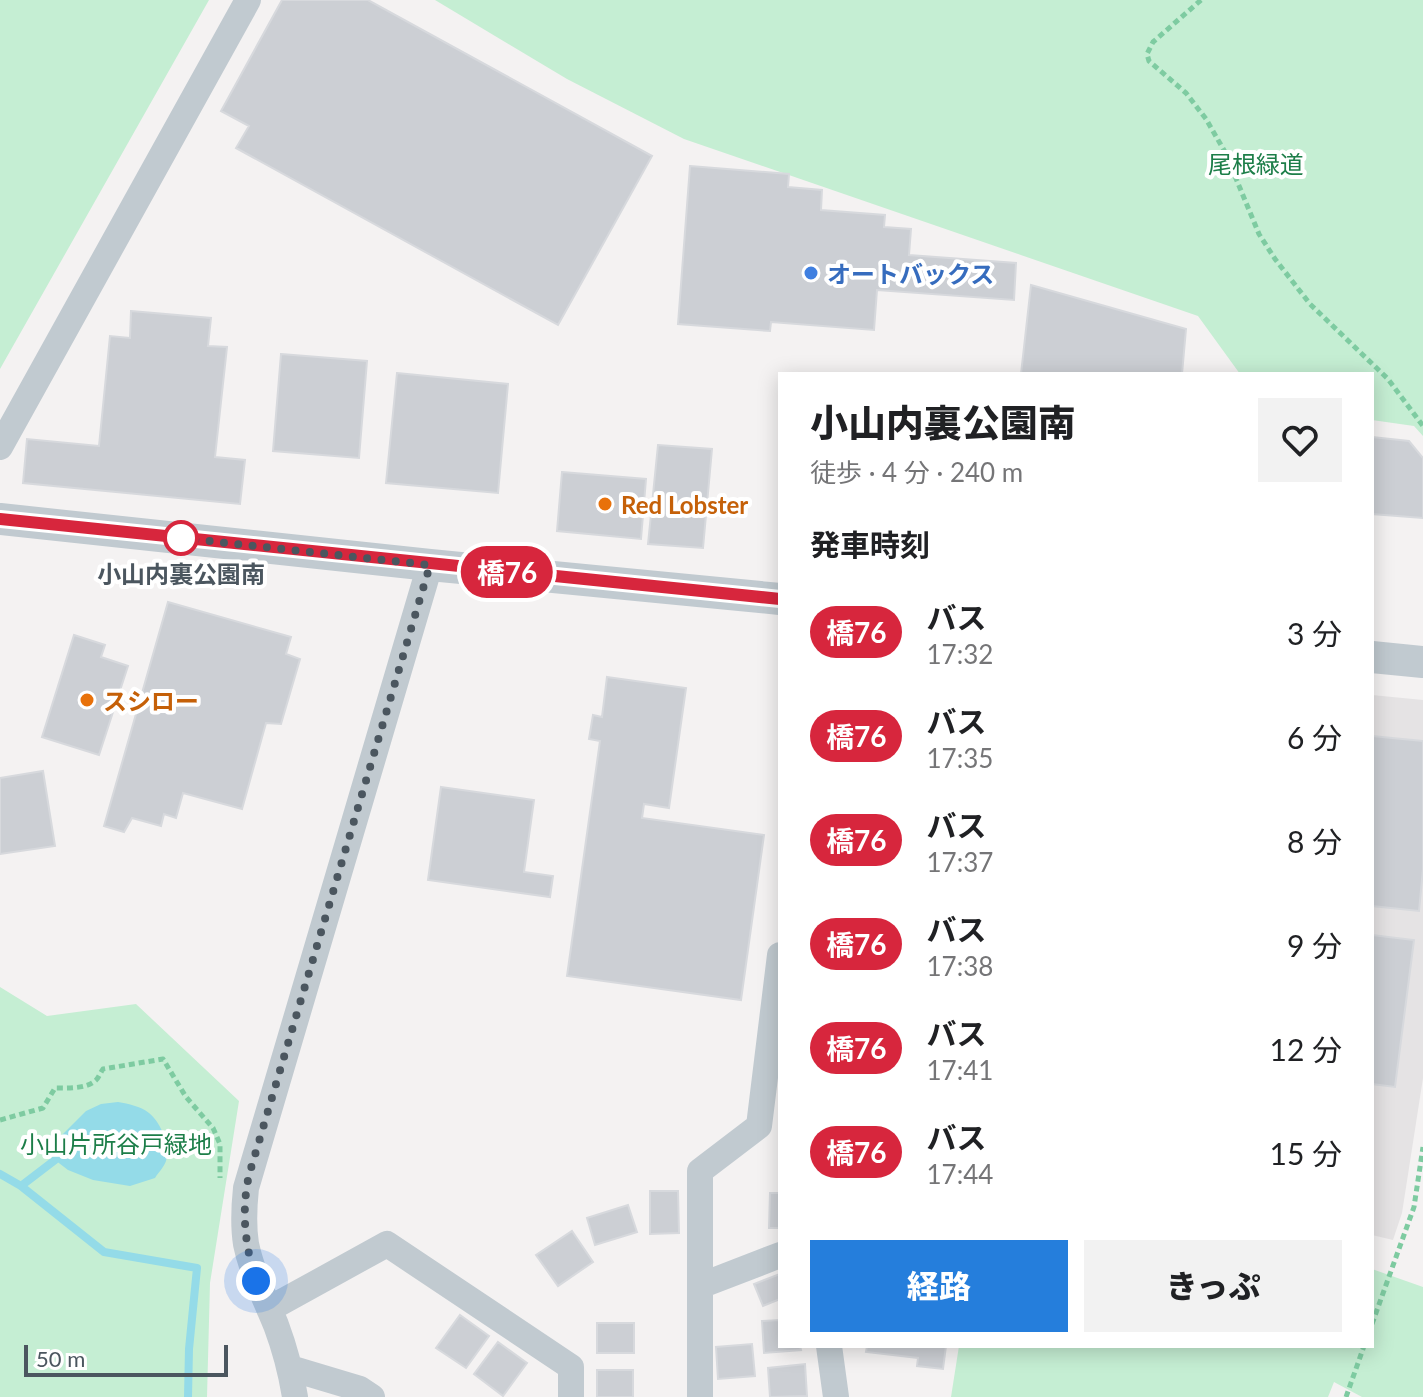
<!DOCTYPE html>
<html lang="ja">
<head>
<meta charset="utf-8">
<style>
  :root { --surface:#fff; --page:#f2f2f2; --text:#202124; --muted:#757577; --accent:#257edc }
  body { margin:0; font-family:Lato,"Noto Sans JP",sans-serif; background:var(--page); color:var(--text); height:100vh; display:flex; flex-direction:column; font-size:30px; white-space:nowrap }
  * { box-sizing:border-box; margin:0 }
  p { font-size:26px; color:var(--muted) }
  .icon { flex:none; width:44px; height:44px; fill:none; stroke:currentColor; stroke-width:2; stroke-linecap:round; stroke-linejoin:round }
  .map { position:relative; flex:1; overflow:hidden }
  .details { position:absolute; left:778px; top:372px; width:596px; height:976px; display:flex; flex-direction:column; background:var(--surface); border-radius:0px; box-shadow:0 4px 20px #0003 }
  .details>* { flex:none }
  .badge { padding:0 16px; border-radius:26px; font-size:28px; line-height:52px }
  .scale { position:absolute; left:24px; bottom:20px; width:204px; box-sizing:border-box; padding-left:8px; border:4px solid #4b565f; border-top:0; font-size:22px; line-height:28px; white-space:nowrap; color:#4b565f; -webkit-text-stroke:6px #fff; paint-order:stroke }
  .you { position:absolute; width:40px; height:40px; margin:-20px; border:6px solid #fff; border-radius:50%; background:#1a73e8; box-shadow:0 0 0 12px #1a73e833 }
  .map>.badge { position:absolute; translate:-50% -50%; box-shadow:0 0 0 4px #fff }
  h2 { padding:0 32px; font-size:30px; line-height:72px }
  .round { display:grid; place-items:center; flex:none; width:84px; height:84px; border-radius:0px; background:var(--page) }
  .overview { display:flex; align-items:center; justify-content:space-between; height:136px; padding:0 32px }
  h1 { font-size:38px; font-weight:800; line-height:60px }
  .cta { display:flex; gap:16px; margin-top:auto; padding:16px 32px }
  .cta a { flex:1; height:92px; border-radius:0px; background:var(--accent); color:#fff; font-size:32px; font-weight:800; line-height:92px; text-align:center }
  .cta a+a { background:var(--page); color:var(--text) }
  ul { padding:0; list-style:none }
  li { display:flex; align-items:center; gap:24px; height:104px; padding:0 32px }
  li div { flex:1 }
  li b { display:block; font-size:30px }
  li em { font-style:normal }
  li .badge { min-width:88px; font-weight:700; text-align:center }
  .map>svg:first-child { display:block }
  .education { fill:#e5e3e4 }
  .green { fill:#c5eed3 }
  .water { fill:#94dbe8 }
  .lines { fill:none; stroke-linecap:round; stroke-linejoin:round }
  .stream { stroke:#94dbe8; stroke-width:8 }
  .building { fill:#cccfd4; stroke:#d7d9dd; stroke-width:2 }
  .path { stroke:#7ecba1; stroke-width:5; stroke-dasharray:6 4; stroke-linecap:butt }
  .minor { stroke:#c1cad0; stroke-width:26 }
  .tertiary { stroke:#c1cad0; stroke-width:32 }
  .line-casing { stroke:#fff; stroke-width:18 }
  .line { stroke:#d7263d; stroke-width:12 }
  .walk { stroke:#4b565f; stroke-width:8; stroke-dasharray:0 14.4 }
  .shop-dot { fill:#3f7fe0; stroke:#fff; stroke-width:3 }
  .food-dot { fill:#e8710a; stroke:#fff; stroke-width:3 }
  .stop-dot { fill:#fff; stroke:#d7263d; stroke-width:4 }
  .labels { text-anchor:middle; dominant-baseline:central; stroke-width:8; stroke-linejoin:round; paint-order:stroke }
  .park-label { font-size:24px; fill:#1d7e49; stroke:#fff }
  .shop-label { font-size:24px; font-weight:bold; fill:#366cbe; stroke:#fff; text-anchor:start }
  .food-label { font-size:24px; font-weight:bold; fill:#c56008; stroke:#fff; text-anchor:start }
  .stop-label { font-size:24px; font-weight:bold; fill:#4b565f; stroke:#fff }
</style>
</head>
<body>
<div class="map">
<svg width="1423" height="1397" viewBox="0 0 1423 1397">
  <rect width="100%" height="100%" fill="#f4f2f2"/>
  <path class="education" d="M 1372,695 L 1423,700 L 1423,1078 L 1402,1213 L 1393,1240 L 1372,1235 Z"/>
  <path class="green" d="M 0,0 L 209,0 L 0,369 Z
    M 435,0 L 1423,0 L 1423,436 L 1414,426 L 1372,420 L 1372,374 L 1240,374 L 1198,316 L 684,139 L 567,79 Z
    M 0,987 L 47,1016 L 136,1004 L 239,1101 L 210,1283 L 207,1397 L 0,1397 Z
    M 1372,1269 L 1423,1287 L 1423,1397 L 1362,1397 L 1334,1382 L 1328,1397 L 951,1397 L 959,1346 L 1372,1346 Z"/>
  <path class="water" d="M 118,1102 C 129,1104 140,1106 149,1113 C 161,1123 171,1146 166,1161 C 164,1167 158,1173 155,1178 L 130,1186 L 93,1180 L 68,1170 L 55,1160 L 57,1140 L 86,1111 L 101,1104 Z"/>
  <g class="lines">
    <path class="stream" d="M 55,1160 L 21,1186 L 104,1252 L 197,1268 L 189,1349 L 188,1397
      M 0,1174 L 21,1186"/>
  </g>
  <path class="building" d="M 282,0 L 368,0 L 652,156 L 558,325 L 236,148 L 249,126 L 221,111 Z
    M 690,166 L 789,174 L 788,187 L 822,190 L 821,210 L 885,215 L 884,227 L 911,229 L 909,255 L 1016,263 L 1014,300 L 877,290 L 874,330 L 771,322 L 770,331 L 678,324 Z
    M 1031,285 L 1186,329 L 1182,374 L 1021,374 Z
    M 131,311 L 211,318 L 208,346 L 227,347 L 215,457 L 245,460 L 240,504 L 23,483 L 27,439 L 99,446 L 110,336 L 130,338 Z
    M 281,354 L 367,361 L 359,458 L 273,451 Z
    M 397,373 L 508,384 L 498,493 L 386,483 Z
    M 1372,437 L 1409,441 L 1423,458 L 1423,518 L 1372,514 Z
    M 658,445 L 712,449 L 703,548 L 648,544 Z
    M 562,472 L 646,479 L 641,539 L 557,531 Z
    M 168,602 L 291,637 L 286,654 L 300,659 L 281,724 L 266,723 L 242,809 L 183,793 L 176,818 L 164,814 L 161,826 L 132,818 L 124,832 L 104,826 Z
    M 74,635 L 105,645 L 101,657 L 128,666 L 99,755 L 42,737 Z
    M 607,677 L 686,688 L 669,808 L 644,804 L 642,818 L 764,835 L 741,1000 L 567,976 L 600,741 L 589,739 L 593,715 L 602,717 Z
    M 1372,736 L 1423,741 L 1423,869 L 1419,911 L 1372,906 Z
    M 43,771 L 55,846 L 0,854 L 0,778 Z
    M 441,787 L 534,800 L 524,872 L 553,876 L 550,897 L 428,880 Z
    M 1372,935 L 1414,940 L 1395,1087 L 1372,1084 Z
    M 650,1191 L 678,1191 L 679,1233 L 650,1234 Z
    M 770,1193 L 780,1193 L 780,1228 L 769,1228 Z
    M 628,1205 L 637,1232 L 595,1245 L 587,1218 Z
    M 572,1231 L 593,1262 L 558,1286 L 536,1255 Z
    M 780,1274 L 780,1299 L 763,1306 L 754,1284 Z
    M 460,1315 L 489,1336 L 466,1368 L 436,1348 Z
    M 780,1320 L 780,1346 L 800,1346 L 801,1350 L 764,1353 L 762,1321 Z
    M 597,1323 L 634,1323 L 634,1353 L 597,1353 Z
    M 498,1342 L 527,1363 L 503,1396 L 474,1374 Z
    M 752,1344 L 755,1376 L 718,1379 L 716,1347 Z
    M 867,1346 L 946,1346 L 943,1369 L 917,1366 L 918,1358 L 866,1352 Z
    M 805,1364 L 807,1396 L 770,1397 L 768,1368 Z
    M 597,1370 L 633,1370 L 633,1397 L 597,1397 Z"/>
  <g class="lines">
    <path class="path" d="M 1201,0 L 1153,42 L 1147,54 L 1149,61 L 1186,93 L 1206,119 L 1225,152 L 1259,234 L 1275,259 L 1310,304 L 1388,379 L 1423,426
      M 0,1120 L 43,1108 L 55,1088 C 66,1088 86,1089 95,1081 C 99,1078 100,1073 103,1069 L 163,1059 L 186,1097 L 213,1128 L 220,1144 L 220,1178
      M 1372,1324 L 1414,1207 L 1423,1147
      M 1346,1397 L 1364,1346"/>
    <path class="minor" d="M 0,447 L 248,0
      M 700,1286 L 780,1255
      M 269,1309 L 387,1244 L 571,1367 L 571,1397
      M 829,1346 L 836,1397
      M 290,1368 L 360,1389 L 372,1397
      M 295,1397 C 291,1372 285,1349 276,1325 C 265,1298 252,1273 246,1244 C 243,1225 244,1207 246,1188 L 430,565
      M 700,1397 L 700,1171 L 759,1126 L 780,955"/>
    <path class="tertiary" d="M 0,519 L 430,565 L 780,599
      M 1372,657 L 1423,662"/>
  </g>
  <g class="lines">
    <defs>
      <path id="line" d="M 0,519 L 780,599"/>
    </defs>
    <use href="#line" class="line-casing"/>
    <use href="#line" class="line"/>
    <path class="walk" d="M 181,538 L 430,565 L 249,1175 C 241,1212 245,1245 256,1281"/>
  </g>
  <circle class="shop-dot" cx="811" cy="273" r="8"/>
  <g class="food-dot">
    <circle cx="605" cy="504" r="8"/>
    <circle cx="87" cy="700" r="8"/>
  </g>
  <circle class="stop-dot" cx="181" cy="538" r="16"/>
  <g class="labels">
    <g class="park-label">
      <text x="1256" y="163">尾根緑道</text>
      <text x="116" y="1143">小山片所谷戸緑地</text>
    </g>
    <g class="shop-label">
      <text x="827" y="273">オートバックス</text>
    </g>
    <g class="food-label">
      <text x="621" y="504">Red Lobster</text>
      <text x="103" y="700">スシロー</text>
    </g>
    <g class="stop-label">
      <text x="181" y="573">小山内裏公園南</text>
    </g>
  </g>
</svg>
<div class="scale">50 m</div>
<div class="you" style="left:256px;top:1281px"></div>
<b class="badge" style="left:507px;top:572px;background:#d7263d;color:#fff">橋76</b>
<section class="details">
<div class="overview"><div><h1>小山内裏公園南</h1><p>徒歩 · 4 分 · 240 m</p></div><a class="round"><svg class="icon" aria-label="heart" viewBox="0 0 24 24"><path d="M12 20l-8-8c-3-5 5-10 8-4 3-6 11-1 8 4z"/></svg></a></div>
<h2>発車時刻</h2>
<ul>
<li><span class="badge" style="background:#d7263d;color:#fff">橋76</span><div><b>バス</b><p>17:32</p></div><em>3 分</em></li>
<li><span class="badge" style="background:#d7263d;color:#fff">橋76</span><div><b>バス</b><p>17:35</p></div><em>6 分</em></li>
<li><span class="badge" style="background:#d7263d;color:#fff">橋76</span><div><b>バス</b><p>17:37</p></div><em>8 分</em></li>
<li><span class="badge" style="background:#d7263d;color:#fff">橋76</span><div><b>バス</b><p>17:38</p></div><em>9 分</em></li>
<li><span class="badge" style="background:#d7263d;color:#fff">橋76</span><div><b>バス</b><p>17:41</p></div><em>12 分</em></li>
<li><span class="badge" style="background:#d7263d;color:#fff">橋76</span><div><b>バス</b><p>17:44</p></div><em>15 分</em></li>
</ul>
<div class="cta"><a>経路</a><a>きっぷ</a></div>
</section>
</div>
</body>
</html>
